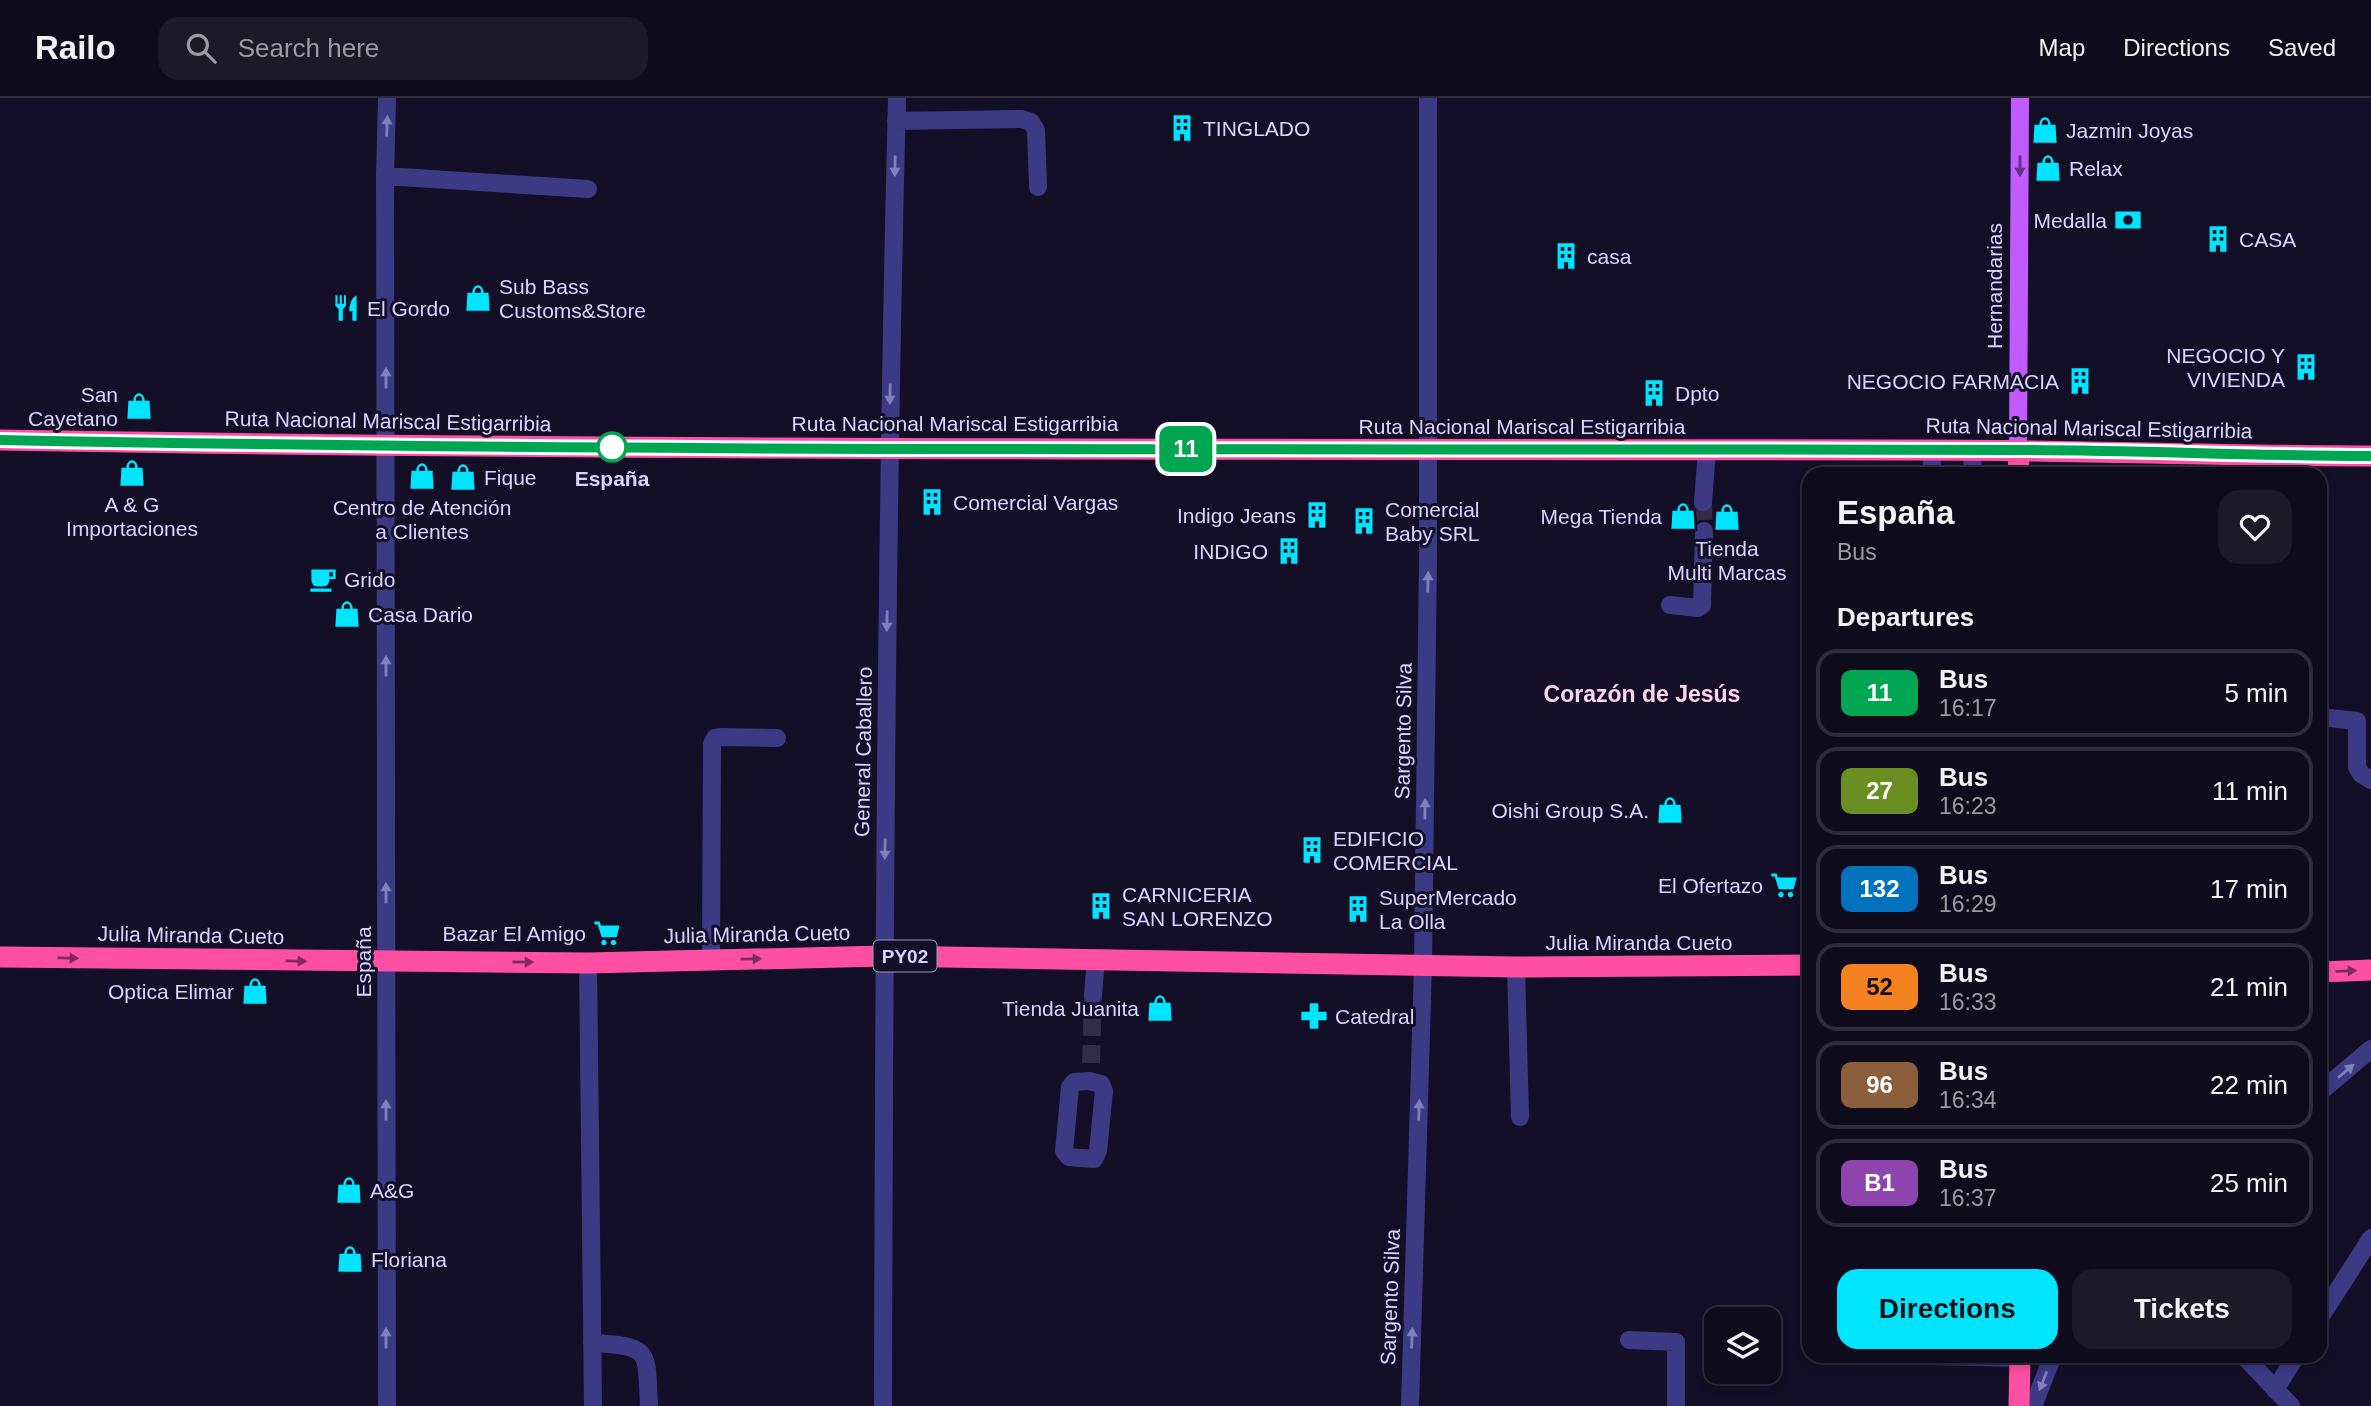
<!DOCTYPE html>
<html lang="en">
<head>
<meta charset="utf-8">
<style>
  :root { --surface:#0e0b1c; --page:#1c1929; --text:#f1f3f6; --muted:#9b9ba3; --line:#2e2b3b; --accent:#00e5ff }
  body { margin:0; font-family:Arial,sans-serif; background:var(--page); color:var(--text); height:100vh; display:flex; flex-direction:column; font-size:26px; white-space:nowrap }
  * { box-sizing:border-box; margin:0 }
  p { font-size:23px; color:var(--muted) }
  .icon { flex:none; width:38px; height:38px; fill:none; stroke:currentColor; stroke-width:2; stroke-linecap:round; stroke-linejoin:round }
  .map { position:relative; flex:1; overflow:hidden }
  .panel { position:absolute; left:1802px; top:369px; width:525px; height:896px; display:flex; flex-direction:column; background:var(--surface); border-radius:21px; box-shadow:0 4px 10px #0003,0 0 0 2px var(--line) }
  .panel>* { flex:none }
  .badge { padding:0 14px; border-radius:10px; font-size:24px; line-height:46px }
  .controls { position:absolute; left:1704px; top:1209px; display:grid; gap:14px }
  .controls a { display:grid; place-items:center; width:77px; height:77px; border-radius:14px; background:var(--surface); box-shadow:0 4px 10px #0003,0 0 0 2px var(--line); font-size:35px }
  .map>.badge { position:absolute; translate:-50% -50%; box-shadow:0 0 0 4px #fff }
  h2 { padding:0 35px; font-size:26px; line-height:63px }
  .round { display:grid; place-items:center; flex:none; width:74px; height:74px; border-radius:21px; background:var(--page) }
  .head { display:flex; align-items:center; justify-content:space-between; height:119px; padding:0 35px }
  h1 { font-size:33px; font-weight:600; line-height:52px }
  .primary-button { display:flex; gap:14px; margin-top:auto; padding:14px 35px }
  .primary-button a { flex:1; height:80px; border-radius:21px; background:var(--accent); color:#111; font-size:28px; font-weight:600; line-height:80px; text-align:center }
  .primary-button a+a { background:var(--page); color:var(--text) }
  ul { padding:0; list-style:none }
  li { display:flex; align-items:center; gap:21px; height:88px; margin:0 14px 10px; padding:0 21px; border:4px solid var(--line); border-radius:21px }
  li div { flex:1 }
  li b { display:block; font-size:26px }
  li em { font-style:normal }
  li .badge { min-width:77px; font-weight:700; text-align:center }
  header { display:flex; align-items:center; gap:42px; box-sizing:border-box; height:98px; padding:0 35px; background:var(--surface); border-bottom:2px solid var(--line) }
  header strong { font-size:33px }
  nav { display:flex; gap:38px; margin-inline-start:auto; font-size:24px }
  .search { width:490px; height:63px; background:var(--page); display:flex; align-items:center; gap:18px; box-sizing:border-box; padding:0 24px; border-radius:21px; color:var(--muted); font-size:26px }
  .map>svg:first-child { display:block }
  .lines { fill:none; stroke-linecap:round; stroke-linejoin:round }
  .minor-tunnel { stroke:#312d47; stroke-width:18; stroke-dasharray:18 9; stroke-linecap:butt }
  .minor { stroke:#3d3a85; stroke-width:18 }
  .major { stroke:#c25bff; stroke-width:18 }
  .highway { stroke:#ff4fa3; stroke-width:21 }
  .oneway { fill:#837fbc }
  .oneway2 { fill:#623188 }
  .oneway3 { fill:#7d2c5e }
  .line-casing { stroke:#fff; stroke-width:16 }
  .line { stroke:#00a651; stroke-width:10 }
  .stop-dot { fill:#fff; stroke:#00a651; stroke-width:3.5 }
  .labels { text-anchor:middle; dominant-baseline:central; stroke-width:6; stroke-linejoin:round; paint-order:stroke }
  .shield { fill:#130f26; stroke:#9e99be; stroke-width:2 }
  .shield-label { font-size:19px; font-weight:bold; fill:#d9d4ff }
  .poi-label { font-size:21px; fill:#d9d4ff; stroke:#130f26; text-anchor:start }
  .street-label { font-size:21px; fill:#d9d4ff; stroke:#130f26 }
  .stop-label { font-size:21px; font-weight:bold; fill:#d9d4ff; stroke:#130f26 }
  .neighbourhood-label { font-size:23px; font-weight:bold; fill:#ffd6f0; stroke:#130f26 }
</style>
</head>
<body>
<header>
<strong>Railo</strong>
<div class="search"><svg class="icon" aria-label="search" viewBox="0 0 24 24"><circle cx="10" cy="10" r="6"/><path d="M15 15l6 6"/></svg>Search here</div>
<nav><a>Map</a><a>Directions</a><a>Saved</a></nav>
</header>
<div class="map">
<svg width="2371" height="1308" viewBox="0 0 2371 1308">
  <rect width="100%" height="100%" fill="#130f26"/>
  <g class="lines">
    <path class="minor-tunnel" d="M 1703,404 L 1704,433
      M 1091,965 L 1093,897"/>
    <path class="minor" d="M 896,23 L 1022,21 L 1031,24 L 1036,32 L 1038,89
      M 385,78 L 588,91
      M 1972,352 L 1973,376
      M 1932,376 L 1932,352
      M 2277,376 L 2277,358
      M 1703,404 L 1707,352
      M 1670,507 L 1698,510 L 1702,507 L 1704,433
      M 2320,619 L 2357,623 L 2357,669 L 2361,676 L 2371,682
      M 711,862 L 712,646 L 715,640 L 722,639 L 777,640
      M 588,865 L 593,1308
      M 1516,869 L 1520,1019
      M 1093,897 L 1096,861
      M 1089,983 L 1101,986 L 1104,993 L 1098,1053 L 1094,1061 L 1069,1059 L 1064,1053 L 1070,989 L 1074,984 Z
      M 2320,994 L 2371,951
      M 2320,1220 L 2371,1140
      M 1629,1242 L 1676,1244 L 1676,1308
      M 592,1245 C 652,1248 646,1252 649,1308
      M 1930,1258 L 2020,1260
      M 2244,1258 L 2291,1308
      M 2275,1292 L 2296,1258
      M 387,1308 L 385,78 L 387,0
      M 883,1308 C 884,872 886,436 897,0
      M 1410,1308 L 1423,867 L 1428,460 L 1428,0
      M 2033,1308 L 2053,1258"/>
    <path class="major" d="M 2018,352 L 2020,0"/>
    <path class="highway" d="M 0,342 C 643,353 1287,351 1930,352 C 2077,352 2224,358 2371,358
      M 2018,352 L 2019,376
      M 0,859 L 588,865 L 884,858 L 1516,869 L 1810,867
      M 2320,874 L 2371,872
      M 2019,1308 L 2020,1258"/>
  </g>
  <defs><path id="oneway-solid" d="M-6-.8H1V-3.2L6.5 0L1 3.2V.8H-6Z" transform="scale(1.75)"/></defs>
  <g class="oneway">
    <use href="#oneway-solid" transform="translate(387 28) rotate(-88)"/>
    <use href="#oneway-solid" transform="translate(895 68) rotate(91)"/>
    <use href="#oneway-solid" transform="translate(386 280) rotate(-90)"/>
    <use href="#oneway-solid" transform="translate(890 296) rotate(91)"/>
    <use href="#oneway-solid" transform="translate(1428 484) rotate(-89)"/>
    <use href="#oneway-solid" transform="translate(887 523) rotate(91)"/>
    <use href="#oneway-solid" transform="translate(386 568) rotate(-90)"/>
    <use href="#oneway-solid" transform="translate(1425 711) rotate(-89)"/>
    <use href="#oneway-solid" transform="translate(885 751) rotate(91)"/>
    <use href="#oneway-solid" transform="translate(386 795) rotate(-90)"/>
    <use href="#oneway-solid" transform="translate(2346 973) rotate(-40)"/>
    <use href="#oneway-solid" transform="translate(386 1012) rotate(-90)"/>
    <use href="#oneway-solid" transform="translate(1419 1012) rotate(-88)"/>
    <use href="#oneway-solid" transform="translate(386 1240) rotate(-90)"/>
    <use href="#oneway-solid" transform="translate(1412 1240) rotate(-88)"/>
    <use href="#oneway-solid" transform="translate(2043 1283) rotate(111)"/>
  </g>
  <use class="oneway2" href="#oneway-solid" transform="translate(2020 68) rotate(90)"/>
  <g class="oneway3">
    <use href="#oneway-solid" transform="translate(68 860) rotate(1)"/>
    <use href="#oneway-solid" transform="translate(751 861) rotate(-1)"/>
    <use href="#oneway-solid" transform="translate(296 863) rotate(1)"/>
    <use href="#oneway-solid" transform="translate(523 864) rotate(1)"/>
    <use href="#oneway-solid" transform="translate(2346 873) rotate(-2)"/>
  </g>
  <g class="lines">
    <defs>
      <path id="line" d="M 0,342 C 671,355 1342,350 2014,352 C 2133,352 2252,358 2371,358"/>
    </defs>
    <use href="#line" class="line-casing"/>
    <use href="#line" class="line"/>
  </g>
  <defs>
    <symbol id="building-bare" viewBox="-9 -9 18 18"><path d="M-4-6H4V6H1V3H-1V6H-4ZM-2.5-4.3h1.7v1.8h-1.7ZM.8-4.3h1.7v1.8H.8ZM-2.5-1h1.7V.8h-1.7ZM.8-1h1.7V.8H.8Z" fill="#00e5ff" stroke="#130f26" stroke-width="2.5" paint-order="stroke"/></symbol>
    <symbol id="shop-bare" viewBox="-9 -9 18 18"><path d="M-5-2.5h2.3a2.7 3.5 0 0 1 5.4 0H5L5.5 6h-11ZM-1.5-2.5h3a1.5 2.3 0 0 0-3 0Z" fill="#00e5ff" stroke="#130f26" stroke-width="2.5" paint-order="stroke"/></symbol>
    <symbol id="bank-bare" viewBox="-9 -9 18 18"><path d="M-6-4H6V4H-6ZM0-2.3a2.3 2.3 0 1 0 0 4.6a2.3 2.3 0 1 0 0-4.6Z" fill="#00e5ff" stroke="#130f26" stroke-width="2.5" paint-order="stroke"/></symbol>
    <symbol id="restaurant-bare" viewBox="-9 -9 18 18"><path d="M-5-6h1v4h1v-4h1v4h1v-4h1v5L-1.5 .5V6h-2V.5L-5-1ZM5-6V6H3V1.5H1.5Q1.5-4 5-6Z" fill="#00e5ff" stroke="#130f26" stroke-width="2.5" paint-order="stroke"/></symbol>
    <symbol id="cafe-bare" viewBox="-9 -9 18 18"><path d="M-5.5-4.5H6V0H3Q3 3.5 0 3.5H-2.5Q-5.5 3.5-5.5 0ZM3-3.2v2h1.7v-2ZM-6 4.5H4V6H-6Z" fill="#00e5ff" stroke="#130f26" stroke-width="2.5" paint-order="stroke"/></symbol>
    <symbol id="supermarket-bare" viewBox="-9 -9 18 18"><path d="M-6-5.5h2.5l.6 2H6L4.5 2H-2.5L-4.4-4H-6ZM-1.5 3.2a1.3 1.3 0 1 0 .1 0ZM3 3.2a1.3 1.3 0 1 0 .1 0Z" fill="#00e5ff" stroke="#130f26" stroke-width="2.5" paint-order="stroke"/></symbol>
    <symbol id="pharmacy-bare" viewBox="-9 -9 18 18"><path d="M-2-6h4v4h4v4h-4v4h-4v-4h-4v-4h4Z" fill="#00e5ff" stroke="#130f26" stroke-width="2.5" paint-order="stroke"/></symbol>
  </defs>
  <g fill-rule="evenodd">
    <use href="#building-bare" x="1163" y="11" width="38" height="38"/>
    <use href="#shop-bare" x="2026" y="13" width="38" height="38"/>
    <use href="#shop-bare" x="2029" y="51" width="38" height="38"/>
    <use href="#bank-bare" x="2109" y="103" width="38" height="38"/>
    <use href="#building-bare" x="2199" y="122" width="38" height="38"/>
    <use href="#building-bare" x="1547" y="139" width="38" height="38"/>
    <use href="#shop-bare" x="459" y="181" width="38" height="38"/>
    <use href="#restaurant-bare" x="327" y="191" width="38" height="38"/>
    <use href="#building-bare" x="2287" y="250" width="38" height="38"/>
    <use href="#building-bare" x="2061" y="264" width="38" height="38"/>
    <use href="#building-bare" x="1635" y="276" width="38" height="38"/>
    <use href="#shop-bare" x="120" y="289" width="38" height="38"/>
    <use href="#shop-bare" x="113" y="356" width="38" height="38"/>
    <use href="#shop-bare" x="403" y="359" width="38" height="38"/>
    <use href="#shop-bare" x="444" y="360" width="38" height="38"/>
    <use href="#building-bare" x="913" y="385" width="38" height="38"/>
    <use href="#building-bare" x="1298" y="398" width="38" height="38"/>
    <use href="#shop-bare" x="1664" y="399" width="38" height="38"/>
    <use href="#shop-bare" x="1708" y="400" width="38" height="38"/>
    <use href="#building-bare" x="1345" y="404" width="38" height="38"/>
    <use href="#building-bare" x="1270" y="434" width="38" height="38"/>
    <use href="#cafe-bare" x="304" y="462" width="38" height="38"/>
    <use href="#shop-bare" x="328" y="497" width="38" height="38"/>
    <use href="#shop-bare" x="1651" y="693" width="38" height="38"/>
    <use href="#building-bare" x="1293" y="733" width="38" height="38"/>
    <use href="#supermarket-bare" x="1765" y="768" width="38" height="38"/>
    <use href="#building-bare" x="1082" y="789" width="38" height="38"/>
    <use href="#building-bare" x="1339" y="792" width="38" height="38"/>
    <use href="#supermarket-bare" x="588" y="816" width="38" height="38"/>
    <use href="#shop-bare" x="236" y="874" width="38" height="38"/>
    <use href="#shop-bare" x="1141" y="891" width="38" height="38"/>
    <use href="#pharmacy-bare" x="1295" y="899" width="38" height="38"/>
    <use href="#shop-bare" x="330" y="1073" width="38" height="38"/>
    <use href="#shop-bare" x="331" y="1142" width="38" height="38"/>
  </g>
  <circle class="stop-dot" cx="612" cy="349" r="14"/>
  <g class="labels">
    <rect class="shield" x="873.5" y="842.5" width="63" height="31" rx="5"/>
    <g class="shield-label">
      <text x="905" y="858">PY02</text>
    </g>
    <g class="poi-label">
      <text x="1203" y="30">TINGLADO</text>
      <text x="2066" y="32">Jazmin Joyas</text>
      <text x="2069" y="70">Relax</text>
      <text x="2107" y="122" text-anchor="end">Medalla</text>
      <text x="2239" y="141">CASA</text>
      <text x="1587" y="158">casa</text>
      <text x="499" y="188">Sub Bass<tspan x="499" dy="24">Customs&amp;Store</tspan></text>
      <text x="367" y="210">El Gordo</text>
      <text x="2285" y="257" text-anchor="end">NEGOCIO Y<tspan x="2285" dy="24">VIVIENDA</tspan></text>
      <text x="2059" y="283" text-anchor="end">NEGOCIO FARMACIA</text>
      <text x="1675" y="295">Dpto</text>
      <text x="118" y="296" text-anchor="end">San<tspan x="118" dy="24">Cayetano</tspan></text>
      <text x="484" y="379">Fique</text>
      <text x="953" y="404">Comercial Vargas</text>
      <text x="132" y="406" text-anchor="middle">A &amp; G<tspan x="132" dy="24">Importaciones</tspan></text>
      <text x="422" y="409" text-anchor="middle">Centro de Atención<tspan x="422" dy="24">a Clientes</tspan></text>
      <text x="1385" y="411">Comercial<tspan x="1385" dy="24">Baby SRL</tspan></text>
      <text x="1296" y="417" text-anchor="end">Indigo Jeans</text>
      <text x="1662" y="418" text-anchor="end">Mega Tienda</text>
      <text x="1727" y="450" text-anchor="middle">Tienda<tspan x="1727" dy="24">Multi Marcas</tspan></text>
      <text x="1268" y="453" text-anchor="end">INDIGO</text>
      <text x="344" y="481">Grido</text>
      <text x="368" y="516">Casa Dario</text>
      <text x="1649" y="712" text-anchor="end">Oishi Group S.A.</text>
      <text x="1333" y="740">EDIFICIO<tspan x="1333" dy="24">COMERCIAL</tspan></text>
      <text x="1763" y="787" text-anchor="end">El Ofertazo</text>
      <text x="1122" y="796">CARNICERIA<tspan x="1122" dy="24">SAN LORENZO</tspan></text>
      <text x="1379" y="799">SuperMercado<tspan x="1379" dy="24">La Olla</tspan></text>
      <text x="586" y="835" text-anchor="end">Bazar El Amigo</text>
      <text x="234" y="893" text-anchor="end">Optica Elimar</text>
      <text x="1139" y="910" text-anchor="end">Tienda Juanita</text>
      <text x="1335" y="918">Catedral</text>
      <text x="370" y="1092">A&amp;G</text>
      <text x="371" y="1161">Floriana</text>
    </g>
    <g class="street-label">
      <text transform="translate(1994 188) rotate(-90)">Hernandarias</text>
      <text transform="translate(388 323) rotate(1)">Ruta Nacional Mariscal Estigarribia</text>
      <text x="955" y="325">Ruta Nacional Mariscal Estigarribia</text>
      <text x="1522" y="328">Ruta Nacional Mariscal Estigarribia</text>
      <text transform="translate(2089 330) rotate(1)">Ruta Nacional Mariscal Estigarribia</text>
      <text transform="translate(1403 633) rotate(-89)">Sargento Silva</text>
      <text transform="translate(863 654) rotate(-89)">General Caballero</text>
      <text transform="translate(757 836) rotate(-1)">Julia Miranda Cueto</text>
      <text transform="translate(191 837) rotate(1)">Julia Miranda Cueto</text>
      <text x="1639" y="844">Julia Miranda Cueto</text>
      <text transform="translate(363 864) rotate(-90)">España</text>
      <text transform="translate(1390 1199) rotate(-88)">Sargento Silva</text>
    </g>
    <g class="stop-label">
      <text x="612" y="380">España</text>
    </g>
    <g class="neighbourhood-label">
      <text x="1642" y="596">Corazón de Jesús</text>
    </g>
  </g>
</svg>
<div class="controls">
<a><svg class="icon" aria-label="layers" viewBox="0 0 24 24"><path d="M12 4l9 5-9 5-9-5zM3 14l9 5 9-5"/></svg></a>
</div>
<b class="badge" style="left:1186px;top:351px;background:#00a651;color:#fff">11</b>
<section class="panel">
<div class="head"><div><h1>España</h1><p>Bus</p></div><a class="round"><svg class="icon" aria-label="heart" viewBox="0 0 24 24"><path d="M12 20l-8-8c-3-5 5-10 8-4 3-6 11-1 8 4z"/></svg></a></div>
<h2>Departures</h2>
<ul>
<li><span class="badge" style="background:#00a651;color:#fff">11</span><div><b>Bus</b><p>16:17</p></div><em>5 min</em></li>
<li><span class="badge" style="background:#6b8e23;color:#fff">27</span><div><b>Bus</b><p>16:23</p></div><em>11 min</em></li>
<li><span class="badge" style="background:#0072bc;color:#fff">132</span><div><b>Bus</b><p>16:29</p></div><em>17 min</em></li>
<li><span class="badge" style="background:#f58220;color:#111">52</span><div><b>Bus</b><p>16:33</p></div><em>21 min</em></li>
<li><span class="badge" style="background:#8b5e3c;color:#fff">96</span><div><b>Bus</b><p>16:34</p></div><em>22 min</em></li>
<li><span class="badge" style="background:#8e44ad;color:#fff">B1</span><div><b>Bus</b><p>16:37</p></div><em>25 min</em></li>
</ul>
<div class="primary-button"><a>Directions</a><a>Tickets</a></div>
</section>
</div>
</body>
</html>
